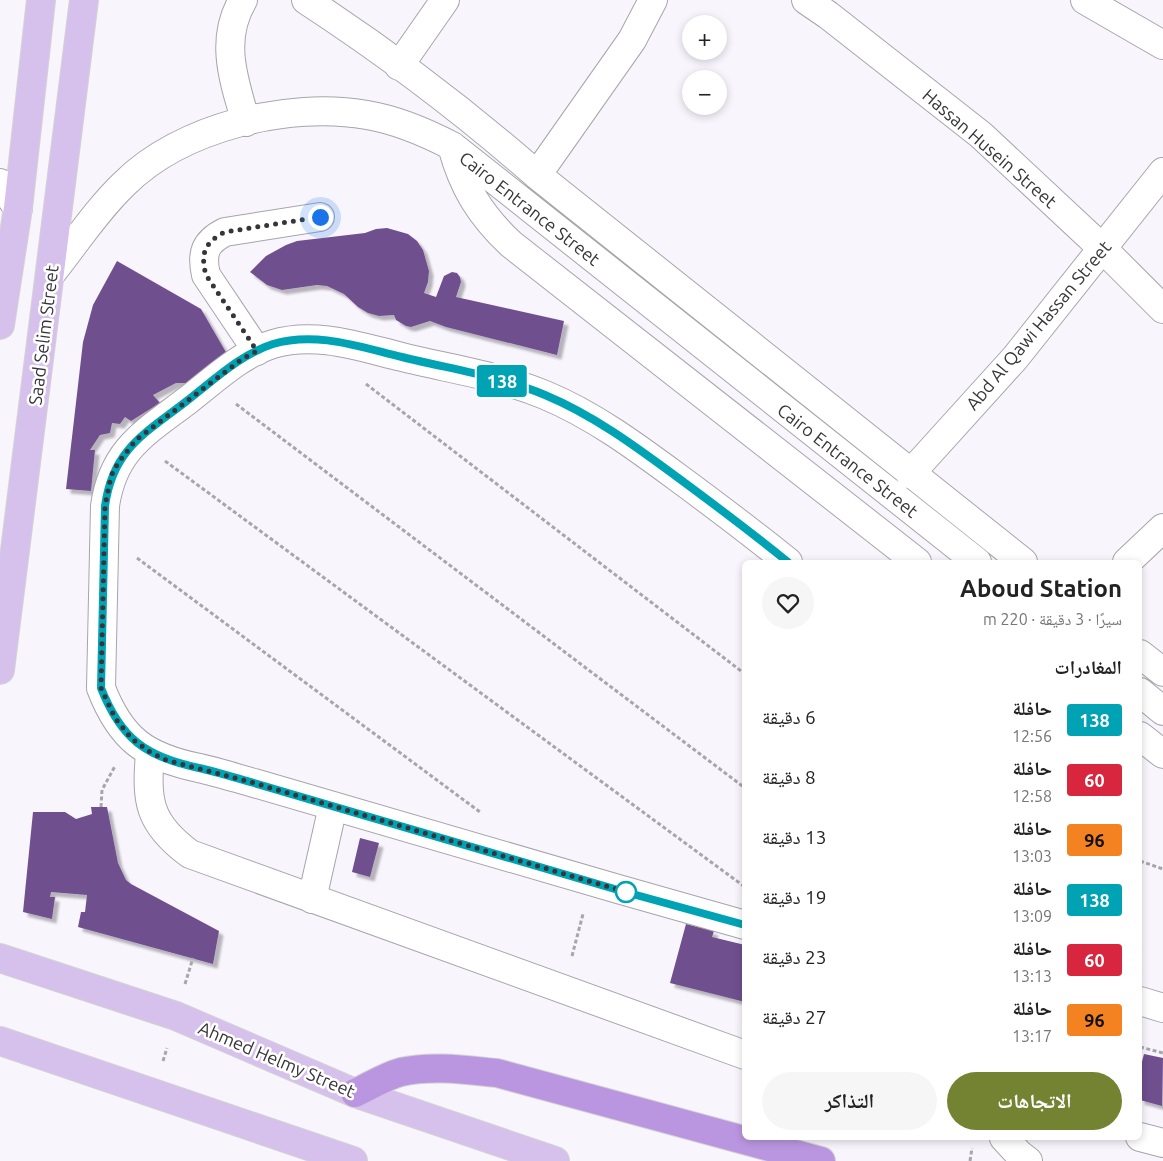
<!DOCTYPE html>
<html lang="ar">
<head>
<meta charset="utf-8">
<style>
  :root { --surface:#fff; --page:#f6f6f6; --text:#222; --muted:#767676; --accent:#738331 }
  body { margin:0; font-family:Ubuntu,"Noto Naskh Arabic",sans-serif; background:var(--page); color:var(--text); direction:rtl; height:100vh; display:flex; flex-direction:column; font-size:19px; white-space:nowrap }
  * { box-sizing:border-box; margin:0 }
  p { font-size:16px; color:var(--muted) }
  .icon { flex:none; width:28px; height:28px; fill:none; stroke:currentColor; stroke-width:2; stroke-linecap:round; stroke-linejoin:round }
  .map { position:relative; flex:1; overflow:hidden; direction:ltr }
  .side { position:absolute; left:742px; top:560px; width:400px; height:580px; display:flex; flex-direction:column; background:var(--surface); border-radius:8px; box-shadow:0 2px 8px #0003; direction:rtl }
  .side>* { flex:none }
  .badge { padding:0 10px; border-radius:4px; font-size:18px; line-height:32px }
  .tools { position:absolute; left:682px; top:15px; display:grid; gap:10px }
  .tools a { display:grid; place-items:center; width:45px; height:45px; border-radius:50%; background:var(--surface); box-shadow:0 2px 8px #0003; font-size:25px }
  .you { position:absolute; width:25px; height:25px; margin:-12px; border:4px solid #fff; border-radius:50%; background:#1a73e8; box-shadow:0 0 0 8px #1a73e833 }
  .map>.badge { position:absolute; translate:-50% -50%; box-shadow:0 0 0 2px #fff }
  h2 { padding:0 20px; font-size:19px; line-height:45px }
  .round { display:grid; place-items:center; flex:none; width:52px; height:52px; border-radius:26px; background:var(--page) }
  .summary { display:flex; align-items:center; justify-content:space-between; height:85px; padding:0 20px }
  h1 { font-size:24px; font-weight:700; line-height:38px }
  .button { display:flex; gap:10px; margin-top:auto; padding:10px 20px }
  .button a { flex:1; height:58px; border-radius:30px; background:var(--accent); color:#fff; font-size:20px; font-weight:700; line-height:58px; text-align:center }
  .button a+a { background:var(--page); color:var(--text) }
  ul { padding:0; list-style:none }
  li { display:flex; align-items:center; gap:15px; height:60px; padding:0 20px }
  li div { flex:1 }
  li b { display:block; font-size:19px }
  li em { font-style:normal }
  li .badge { min-width:55px; font-weight:700; text-align:center }
  .map>svg:first-child { display:block }
  .building { fill:#70508f; filter:url(#shadow) }
  .lines { fill:none; stroke-linecap:round; stroke-linejoin:round }
  .minor-casing { stroke:#a8a4ac; stroke-width:30 }
  .major-casing { stroke:#d3d3d3; stroke-width:30 }
  .highway-casing { stroke:#d3d3d3; stroke-width:30 }
  .path { stroke:#a8a5ac; stroke-width:3; stroke-dasharray:4 2.5; stroke-linecap:butt }
  .minor { stroke:#fff; stroke-width:28 }
  .major { stroke:#d6c0ec; stroke-width:28 }
  .highway { stroke:#ba96e0; stroke-width:28 }
  .line-casing { stroke:#fff; stroke-width:11 }
  .line { stroke:#00a3b4; stroke-width:8 }
  .walk { stroke:#373539; stroke-width:5; stroke-dasharray:0 9 }
  .stop-dot { fill:#fff; stroke:#00a3b4; stroke-width:2.5 }
  .labels { text-anchor:middle; dominant-baseline:central; stroke-width:5; stroke-linejoin:round; paint-order:stroke }
  .street-label { font-size:18px; fill:#373539; stroke:#fff }
</style>
</head>
<body>
<div class="map">
<svg width="1163" height="1161" viewBox="0 0 1163 1161">
  <defs>
    <filter id="shadow"><feDropShadow dx="4.5" dy="4.5" stdDeviation="1" flood-color="#0004"/></filter>
  </defs>
  <rect width="100%" height="100%" fill="#f8f5fd"/>
  <path class="building" d="M 387,228 L 408,234 L 417,241 L 423,250 L 429,271 L 428,282 L 424,293 L 436,297 L 444,276 L 452,272 L 457,273 L 460,277 L 461,282 L 456,297 L 564,321 L 557,355 L 446,327 L 430,321 L 411,327 L 406,326 L 396,320 L 394,315 L 379,316 L 368,313 L 358,307 L 344,294 L 327,286 L 317,285 L 282,290 L 267,285 L 250,272 L 266,256 L 286,245 L 297,241 L 365,233 L 376,229 Z
    M 117,261 L 201,309 L 227,354 L 208,365 L 205,372 L 189,383 L 176,383 L 153,395 L 160,403 L 131,421 L 125,417 L 120,424 L 112,423 L 110,433 L 100,435 L 90,450 L 95,450 L 91,491 L 66,489 L 83,342 L 93,305 Z
    M 91,807 L 107,807 L 118,863 L 126,880 L 131,884 L 219,931 L 213,964 L 78,927 L 81,912 L 85,912 L 87,895 L 51,892 L 50,897 L 55,897 L 52,919 L 23,912 L 33,812 L 65,812 L 76,819 L 92,814 Z
    M 360,838 L 379,843 L 370,877 L 352,872 Z
    M 686,924 L 714,931 L 712,937 L 745,945 L 745,1002 L 670,983 Z
    M 1144,1054 L 1163,1058 L 1162,1106 L 1140,1100 L 1140,1069 Z"/>
  <g class="lines">
    <defs>
      <path id="minor" d="M 243,0 C 219,40 234,81 246,122
        M 306,0 C 387,53 464,111 537,175 L 1023,562
        M 806,0 L 828,15 L 981,135 L 1102,248 L 1163,309
        M 1085,0 L 1163,45
        M 399,66 L 445,0
        M 452,146 C 463,187 480,215 511,244 L 917,562
        M 537,175 L 632,40 L 653,0
        M 0,183 L 18,208
        M 50,275 C 74,245 96,211 124,184 C 181,127 289,101 367,115 C 397,120 425,132 452,146 L 977,562
        M 257,351 L 206,275 C 201,253 205,242 225,232 L 320,217
        M 910,474 L 1015,358 L 1163,172
        M 1127,562 L 1163,528
        M 1140,654 L 1163,672
        M 1140,692 L 1163,711
        M 1140,736 L 1163,754
        M 150,753 C 146,801 148,823 190,854 L 745,1055
        M 312,899 L 333,806
        M 745,925 L 618,889 L 254,783 C 236,778 217,772 199,768 C 146,757 121,740 101,688 L 105,506 C 113,449 146,432 188,400 C 215,379 241,354 273,344 C 316,331 360,347 402,357 C 450,369 500,376 545,395 C 593,415 635,446 677,477 C 715,505 752,533 788,562
        M 1140,1001 L 1163,1008
        M 1140,1137 L 1163,1143
        M 1004,1138 L 1019,1154 L 1028,1161"/>
      <path id="major" d="M 0,325 L 18,208 L 41,0
        M 0,670 L 84,0
        M 0,958 L 176,1016 L 355,1093 L 555,1161
        M 0,1041 L 353,1161"/>
      <path id="highway" d="M 355,1093 C 370,1086 386,1076 401,1072 C 432,1065 466,1070 497,1073 L 821,1161"/>
    </defs>
    <use href="#minor" class="minor-casing"/>
    <use href="#major" class="major-casing"/>
    <use href="#highway" class="highway-casing"/>
    <path class="path" d="M 366,384 L 745,674
      M 236,404 L 745,788
      M 165,461 L 745,887
      M 137,558 L 480,812
      M 101,807 L 102,790 L 115,766
      M 1140,861 L 1163,869
      M 572,956 L 583,914
      M 185,984 L 193,958
      M 1140,1047 L 1163,1053
      M 163,1061 L 167,1048
      M 970,1161 L 972,1148"/>
    <use href="#minor" class="minor"/>
    <use href="#major" class="major"/>
    <use href="#highway" class="highway"/>
  </g>
  <g class="lines">
    <defs>
      <path id="line" d="M 745,925 L 618,890 L 254,783 C 236,778 217,772 199,768 C 146,757 121,739 101,688 L 105,506 C 113,448 146,433 188,400 C 215,379 241,354 273,344 C 316,331 360,347 402,357 C 450,369 500,376 545,395 C 593,415 635,446 677,477 C 715,505 752,533 788,562"/>
    </defs>
    <use href="#line" class="line-casing"/>
    <use href="#line" class="line"/>
    <path class="walk" d="M 320,217 L 225,232 C 205,242 200,253 206,275 L 257,351 L 242,359 L 136,440 L 118,463 L 111,476 L 105,506 L 101,688 L 115,718 L 132,739 L 150,752 L 166,760 L 254,783 L 626,892"/>
  </g>
  <circle class="stop-dot" cx="626" cy="892" r="10"/>
  <g class="labels">
    <g class="street-label">
      <text transform="translate(990 148) rotate(41)">Hassan Husein Street</text>
      <text transform="translate(530 208) rotate(38)">Cairo Entrance Street</text>
      <text transform="translate(1038 325) rotate(-50)">Abd Al Qawi Hassan Street</text>
      <text transform="translate(43 335) rotate(-83)">Saad Selim Street</text>
      <text transform="translate(848 460) rotate(38)">Cairo Entrance Street</text>
      <text transform="translate(277 1059) rotate(23)">Ahmed Helmy Street</text>
    </g>
  </g>
</svg>
<div class="tools">
<a>+</a>
<a>−</a>
</div>
<div class="you" style="left:320px;top:217px"></div>
<b class="badge" style="left:502px;top:381px;background:#00a3b4;color:#fff">138</b>
<section class="side">
<div class="summary"><div><h1>Aboud Station</h1><p>سيرًا · 3 دقيقة · 220 m</p></div><a class="round"><svg class="icon" aria-label="heart" viewBox="0 0 24 24"><path d="M12 20l-8-8c-3-5 5-10 8-4 3-6 11-1 8 4z"/></svg></a></div>
<h2>المغادرات</h2>
<ul>
<li><span class="badge" style="background:#00a3b4;color:#fff">138</span><div><b>حافلة</b><p>12:56</p></div><em>6 دقيقة</em></li>
<li><span class="badge" style="background:#d7263d;color:#fff">60</span><div><b>حافلة</b><p>12:58</p></div><em>8 دقيقة</em></li>
<li><span class="badge" style="background:#f58220;color:#111">96</span><div><b>حافلة</b><p>13:03</p></div><em>13 دقيقة</em></li>
<li><span class="badge" style="background:#00a3b4;color:#fff">138</span><div><b>حافلة</b><p>13:09</p></div><em>19 دقيقة</em></li>
<li><span class="badge" style="background:#d7263d;color:#fff">60</span><div><b>حافلة</b><p>13:13</p></div><em>23 دقيقة</em></li>
<li><span class="badge" style="background:#f58220;color:#111">96</span><div><b>حافلة</b><p>13:17</p></div><em>27 دقيقة</em></li>
</ul>
<div class="button"><a>الاتجاهات</a><a>التذاكر</a></div>
</section>
</div>
</body>
</html>
